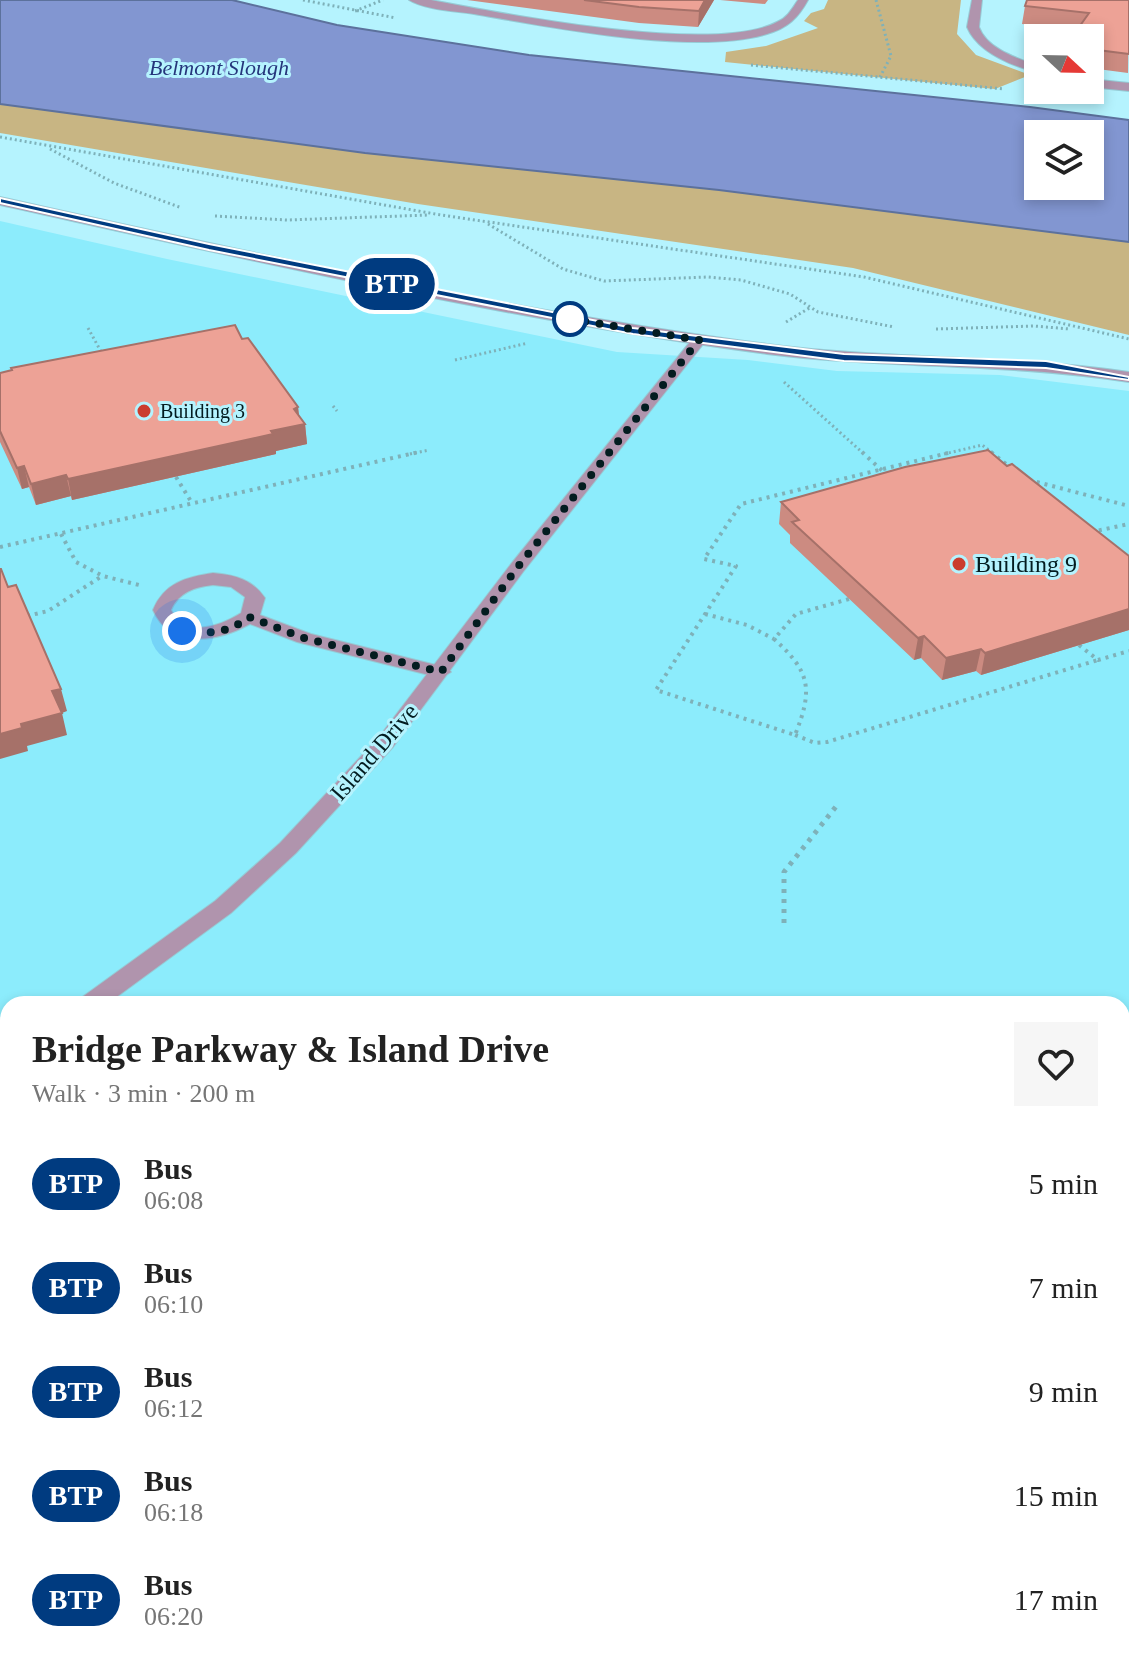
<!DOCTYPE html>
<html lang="en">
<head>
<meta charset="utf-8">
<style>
  :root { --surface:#fff; --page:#f6f6f6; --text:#222; --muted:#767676 }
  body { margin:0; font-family:Georgia,serif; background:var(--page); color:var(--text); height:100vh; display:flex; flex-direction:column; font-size:30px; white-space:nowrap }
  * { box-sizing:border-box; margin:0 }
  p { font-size:26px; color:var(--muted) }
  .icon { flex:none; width:44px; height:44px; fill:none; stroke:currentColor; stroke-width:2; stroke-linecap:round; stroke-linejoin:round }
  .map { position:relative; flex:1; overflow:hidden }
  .panel { position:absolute; left:0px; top:996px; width:1130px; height:674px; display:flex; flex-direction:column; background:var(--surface); border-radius:24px 24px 0 0; box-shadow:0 4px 12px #0003 }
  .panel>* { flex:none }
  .badge { padding:0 16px; border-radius:26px; font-size:28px; line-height:52px }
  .needle { width:52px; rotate:112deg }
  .tools { position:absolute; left:1024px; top:24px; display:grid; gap:16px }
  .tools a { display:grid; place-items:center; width:80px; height:80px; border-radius:0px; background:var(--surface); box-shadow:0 4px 12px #0003; font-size:40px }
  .you { position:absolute; width:40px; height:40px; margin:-20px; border:6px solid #fff; border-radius:50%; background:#1a73e8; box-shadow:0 0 0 12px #1a73e833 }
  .map>.badge { position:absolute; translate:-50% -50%; box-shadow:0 0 0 4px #fff }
  .round { display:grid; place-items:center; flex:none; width:84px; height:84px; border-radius:0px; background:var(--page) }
  .head { display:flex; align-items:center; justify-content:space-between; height:136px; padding:0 32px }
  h1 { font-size:38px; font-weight:600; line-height:60px }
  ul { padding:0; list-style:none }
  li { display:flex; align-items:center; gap:24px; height:104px; padding:0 32px }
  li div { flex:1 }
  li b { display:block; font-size:30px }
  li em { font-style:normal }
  li .badge { min-width:88px; font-weight:700; text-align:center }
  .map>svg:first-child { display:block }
  .built { fill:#8cecfc; fill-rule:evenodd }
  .green { fill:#c8b583 }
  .water { fill:#8296d1; stroke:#5c719c; stroke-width:2; fill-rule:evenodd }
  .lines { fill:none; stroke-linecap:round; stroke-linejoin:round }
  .service-casing { stroke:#95ccd6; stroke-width:2 }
  .minor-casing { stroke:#95ccd6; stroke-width:2 }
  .tertiary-casing { stroke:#95ccd6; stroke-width:2 }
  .path-far3 { stroke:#7eb1b9; stroke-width:3; stroke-dasharray:2 3; stroke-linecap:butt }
  .path-far2 { stroke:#7eb1b9; stroke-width:4; stroke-dasharray:3 5; stroke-linecap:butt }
  .path-far1 { stroke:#7eb1b9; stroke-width:5; stroke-dasharray:4 6; stroke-linecap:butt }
  .path { stroke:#7eb1b9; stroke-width:7; stroke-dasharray:5 8; stroke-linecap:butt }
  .service { fill:#b094ad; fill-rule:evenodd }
  .minor { fill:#b094ad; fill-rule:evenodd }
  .tertiary { fill:#b094ad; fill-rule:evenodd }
  .wall { fill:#cc8b81 }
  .shaded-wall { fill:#a67169 }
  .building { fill:#eda296; stroke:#a67169; stroke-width:2 }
  .line { fill:#003b80; stroke:#fff; stroke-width:2 }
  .walk { stroke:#031c20; stroke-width:8; stroke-dasharray:0 14.4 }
  .stop-dot { fill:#fff; stroke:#003b80; stroke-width:4 }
  .poi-dot { fill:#ca3d2e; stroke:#b5f3fe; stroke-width:3 }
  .labels { text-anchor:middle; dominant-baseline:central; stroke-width:6; stroke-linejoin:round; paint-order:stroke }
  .far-poi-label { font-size:20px; fill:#031c20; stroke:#b5f3fe; text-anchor:start }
  .far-water-label { font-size:22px; font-style:italic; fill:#25357b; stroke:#b5f3fe }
  .poi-label { font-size:24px; fill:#031c20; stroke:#b5f3fe; text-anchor:start }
  .street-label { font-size:24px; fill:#031c20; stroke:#b5f3fe }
</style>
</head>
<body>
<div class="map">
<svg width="1129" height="1669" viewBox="0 0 1129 1669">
  <rect width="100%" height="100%" fill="#b5f3fe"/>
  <path class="built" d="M 0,221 L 167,259 L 617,352 L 748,360 L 837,371 L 1000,375 L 1129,391 L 1129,1669 L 0,1669 ZM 8,1004 L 1122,1004 L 1122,1662 L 8,1662 Z"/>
  <path class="green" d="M 828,0 L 961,0 L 957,34 L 976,55 L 1030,75 L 995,89 L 725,62 L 726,52 L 766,46 L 818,28 L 804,21 L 811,13 L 824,9 Z
    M 0,104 L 365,153 L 719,190 L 1129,242 L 1129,335 L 853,268 L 418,204 L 0,133 Z"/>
  <path class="water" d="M 0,0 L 232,0 L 337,25 L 529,55 L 1030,107 L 1129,120 L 1129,242 L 719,190 L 365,153 L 0,104 ZM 1038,134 L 1090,134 L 1090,186 L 1038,186 Z"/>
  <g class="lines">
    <defs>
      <path id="service" d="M 213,573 C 235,575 252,579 265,598 L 260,615 L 311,634 L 448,668 L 451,672 L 441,678 L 297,642 L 250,624 C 217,642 171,650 153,610 C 164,583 186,577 213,573 ZM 213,585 L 231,587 L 245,597 L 241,613 C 220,626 186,639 171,610 C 179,592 195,587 213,585 Z"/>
      <path id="minor" d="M 409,0 L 431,0 C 505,14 714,55 777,22 C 787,18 792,9 798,0 L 808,0 C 798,18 788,28 767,34 C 695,56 550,27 474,14 C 455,11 425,10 409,0 Z
        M 972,0 L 982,0 L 979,27 C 987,49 1017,58 1038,66 L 1038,73 C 1013,66 978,53 967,27 Z
        M 1090,79 L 1129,83 L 1129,91 L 1090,87 Z
        M 699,335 L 707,340 L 704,343 L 523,572 L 393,747 L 296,853 L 231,913 L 107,1004 L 78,1004 L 81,998 L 215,901 L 280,843 L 379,737 L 511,564 L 694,337 Z
        M 8,1045 L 8,1066 L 0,1069 L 0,1047 Z"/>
      <path id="tertiary" d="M 0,197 C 254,253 509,311 767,344 C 887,360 1009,354 1129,372 L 1129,382 C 1009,363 887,369 767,354 C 509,320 254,261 0,205 Z"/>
    </defs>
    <use href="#service" class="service-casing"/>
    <use href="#minor" class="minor-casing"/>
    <use href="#tertiary" class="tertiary-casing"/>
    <path class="path-far3" d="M 303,0 L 396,18
      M 876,0 L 891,56 L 880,77
      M 355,11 L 383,0
      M 751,65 L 1004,89
      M 1050,94 L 1071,97
      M 0,137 L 441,215 L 864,277 L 1129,339
      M 50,149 L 114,183 L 182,208
      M 215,216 L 287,220 L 429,215
      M 488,224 L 563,269 L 604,281 L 708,277 L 741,280 L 790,294 L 818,312 L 894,327
      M 786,322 L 811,307
      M 88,328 L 104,357
      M 936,329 L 1034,326 L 1070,329
      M 455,360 L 528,343
      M 784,382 L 864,454
      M 333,406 L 337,411
      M 410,454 L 429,450
      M 944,454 L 982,445 L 994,454"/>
    <path class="path-far2" d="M 862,452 L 889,477
      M 991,452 L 1011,468
      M 176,477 L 192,503
      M 1029,480 L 1129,506
      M 1091,532 L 1129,524
      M 61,534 L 76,562 L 103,576 L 139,585
      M 0,547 L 419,452
      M 849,599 L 796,614 L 774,639 C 811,672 813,690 795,735 L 656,690 L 736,566 L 704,559 L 741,504 L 952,452
      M 705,614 L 747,625 L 774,639
      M 27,616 L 48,611 L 102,576
      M 1079,645 L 1098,660 L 1129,651
      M 795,735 L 815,743 L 827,742 L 1098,660"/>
    <path class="path-far1" d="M 784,923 L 784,872 L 838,804"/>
    <path class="path" d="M 1122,1471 L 1129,1476
      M 0,1571 L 8,1604
      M 24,1662 L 26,1669
      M 862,1662 L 864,1669"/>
    <use href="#service" class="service"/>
    <use href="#minor" class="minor"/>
    <use href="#tertiary" class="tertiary"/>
  </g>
  <path class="wall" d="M 467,0 L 714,0 L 698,27 L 639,23 Z
    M 720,0 L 768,0 L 765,4 Z
    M 1129,0 L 1128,73 L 1090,68 L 1090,38 L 1077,30 L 1022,24 L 1025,6 Z
    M 242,339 L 298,407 L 299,416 L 305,424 L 307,444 L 276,451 L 276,454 L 72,500 L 71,496 L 36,505 L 29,487 L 22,489 L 0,442 L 0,373 Z
    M 1007,466 L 1129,556 L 1129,630 L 981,675 L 976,671 L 942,680 L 921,658 L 914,660 L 790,543 L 790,535 L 779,524 L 781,502 Z"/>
  <path class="shaded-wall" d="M 705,0 L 714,0 L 698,27 L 699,11 Z
    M 298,407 L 300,425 L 305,424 L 307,444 L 276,451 L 276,454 L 72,500 L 68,479 L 271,431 L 294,409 Z
    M 24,466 L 29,487 L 22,489 L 17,468 Z
    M 66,475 L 71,496 L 36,505 L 31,484 Z
    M 1129,609 L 1129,630 L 981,675 L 985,653 Z
    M 924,636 L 921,658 L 914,660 L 918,638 Z
    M 981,649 L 976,671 L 942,680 L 946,658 Z
    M 61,689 L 67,711 L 62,713 L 67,735 L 27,746 L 28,751 L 0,759 L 0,734 L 21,724 L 52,691 Z"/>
  <path class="building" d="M 584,0 L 705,0 L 699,11 L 639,7 Z
    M 1027,0 L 1129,0 L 1129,54 L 1090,49 L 1090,38 L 1072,37 L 1089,13 L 1025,6 Z
    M 235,325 L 242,339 L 248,338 L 298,407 L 294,409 L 305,424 L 271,431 L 273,434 L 68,479 L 66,475 L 31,484 L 24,466 L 17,468 L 0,431 L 0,373 L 12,370 L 11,368 Z
    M 988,450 L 1007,466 L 1012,464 L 1129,556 L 1129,609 L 985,653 L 981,649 L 946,658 L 924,636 L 918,638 L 792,522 L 799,520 L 781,502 L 905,467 Z
    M 0,569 L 1,569 L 8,587 L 16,585 L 61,689 L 52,691 L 62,713 L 21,724 L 22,728 L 0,734 Z
    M 184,1662 L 802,1662 L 805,1669 L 180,1669 L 185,1667 Z"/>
  <path class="line" d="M 0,198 L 209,244 L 633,328 L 844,354 L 1046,361 L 1129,377 L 1129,380 L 1046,368 L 844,361 L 633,334 L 209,250 L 0,203 Z"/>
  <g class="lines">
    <path class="walk" d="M 182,631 C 206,635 229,633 249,617 L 304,638 L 441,672 L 517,568 L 699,340 L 570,319"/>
  </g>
  <circle class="stop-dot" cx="570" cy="319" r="16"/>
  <g class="poi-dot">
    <circle cx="144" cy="411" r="8"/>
    <circle cx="959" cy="564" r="8"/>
  </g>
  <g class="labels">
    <g class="far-poi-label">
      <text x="160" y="411">Building 3</text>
    </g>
    <g class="far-water-label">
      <text x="219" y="67">Belmont Slough</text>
    </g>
    <g class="poi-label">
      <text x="975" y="564">Building 9</text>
    </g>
    <g class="street-label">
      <text transform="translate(374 752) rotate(-49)">Island Drive</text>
    </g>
  </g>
</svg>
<div class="tools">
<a><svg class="needle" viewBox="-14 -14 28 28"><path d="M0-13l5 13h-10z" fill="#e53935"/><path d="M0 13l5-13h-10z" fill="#767676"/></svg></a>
<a><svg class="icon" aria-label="layers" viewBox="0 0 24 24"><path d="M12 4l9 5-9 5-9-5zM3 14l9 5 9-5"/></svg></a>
</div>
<div class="you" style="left:182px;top:631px"></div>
<b class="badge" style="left:392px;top:284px;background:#003b80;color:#fff">BTP</b>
<section class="panel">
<div class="head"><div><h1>Bridge Parkway &amp; Island Drive</h1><p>Walk · 3 min · 200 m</p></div><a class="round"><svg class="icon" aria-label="heart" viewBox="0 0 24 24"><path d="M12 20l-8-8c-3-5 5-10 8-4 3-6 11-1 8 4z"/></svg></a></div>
<ul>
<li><span class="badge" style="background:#003b80;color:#fff">BTP</span><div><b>Bus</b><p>06:08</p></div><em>5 min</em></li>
<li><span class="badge" style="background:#003b80;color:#fff">BTP</span><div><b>Bus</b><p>06:10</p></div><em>7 min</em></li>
<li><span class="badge" style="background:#003b80;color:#fff">BTP</span><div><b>Bus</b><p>06:12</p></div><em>9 min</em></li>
<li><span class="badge" style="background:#003b80;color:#fff">BTP</span><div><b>Bus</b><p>06:18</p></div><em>15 min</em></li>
<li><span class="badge" style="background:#003b80;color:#fff">BTP</span><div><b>Bus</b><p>06:20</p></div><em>17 min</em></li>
</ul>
</section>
</div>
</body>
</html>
